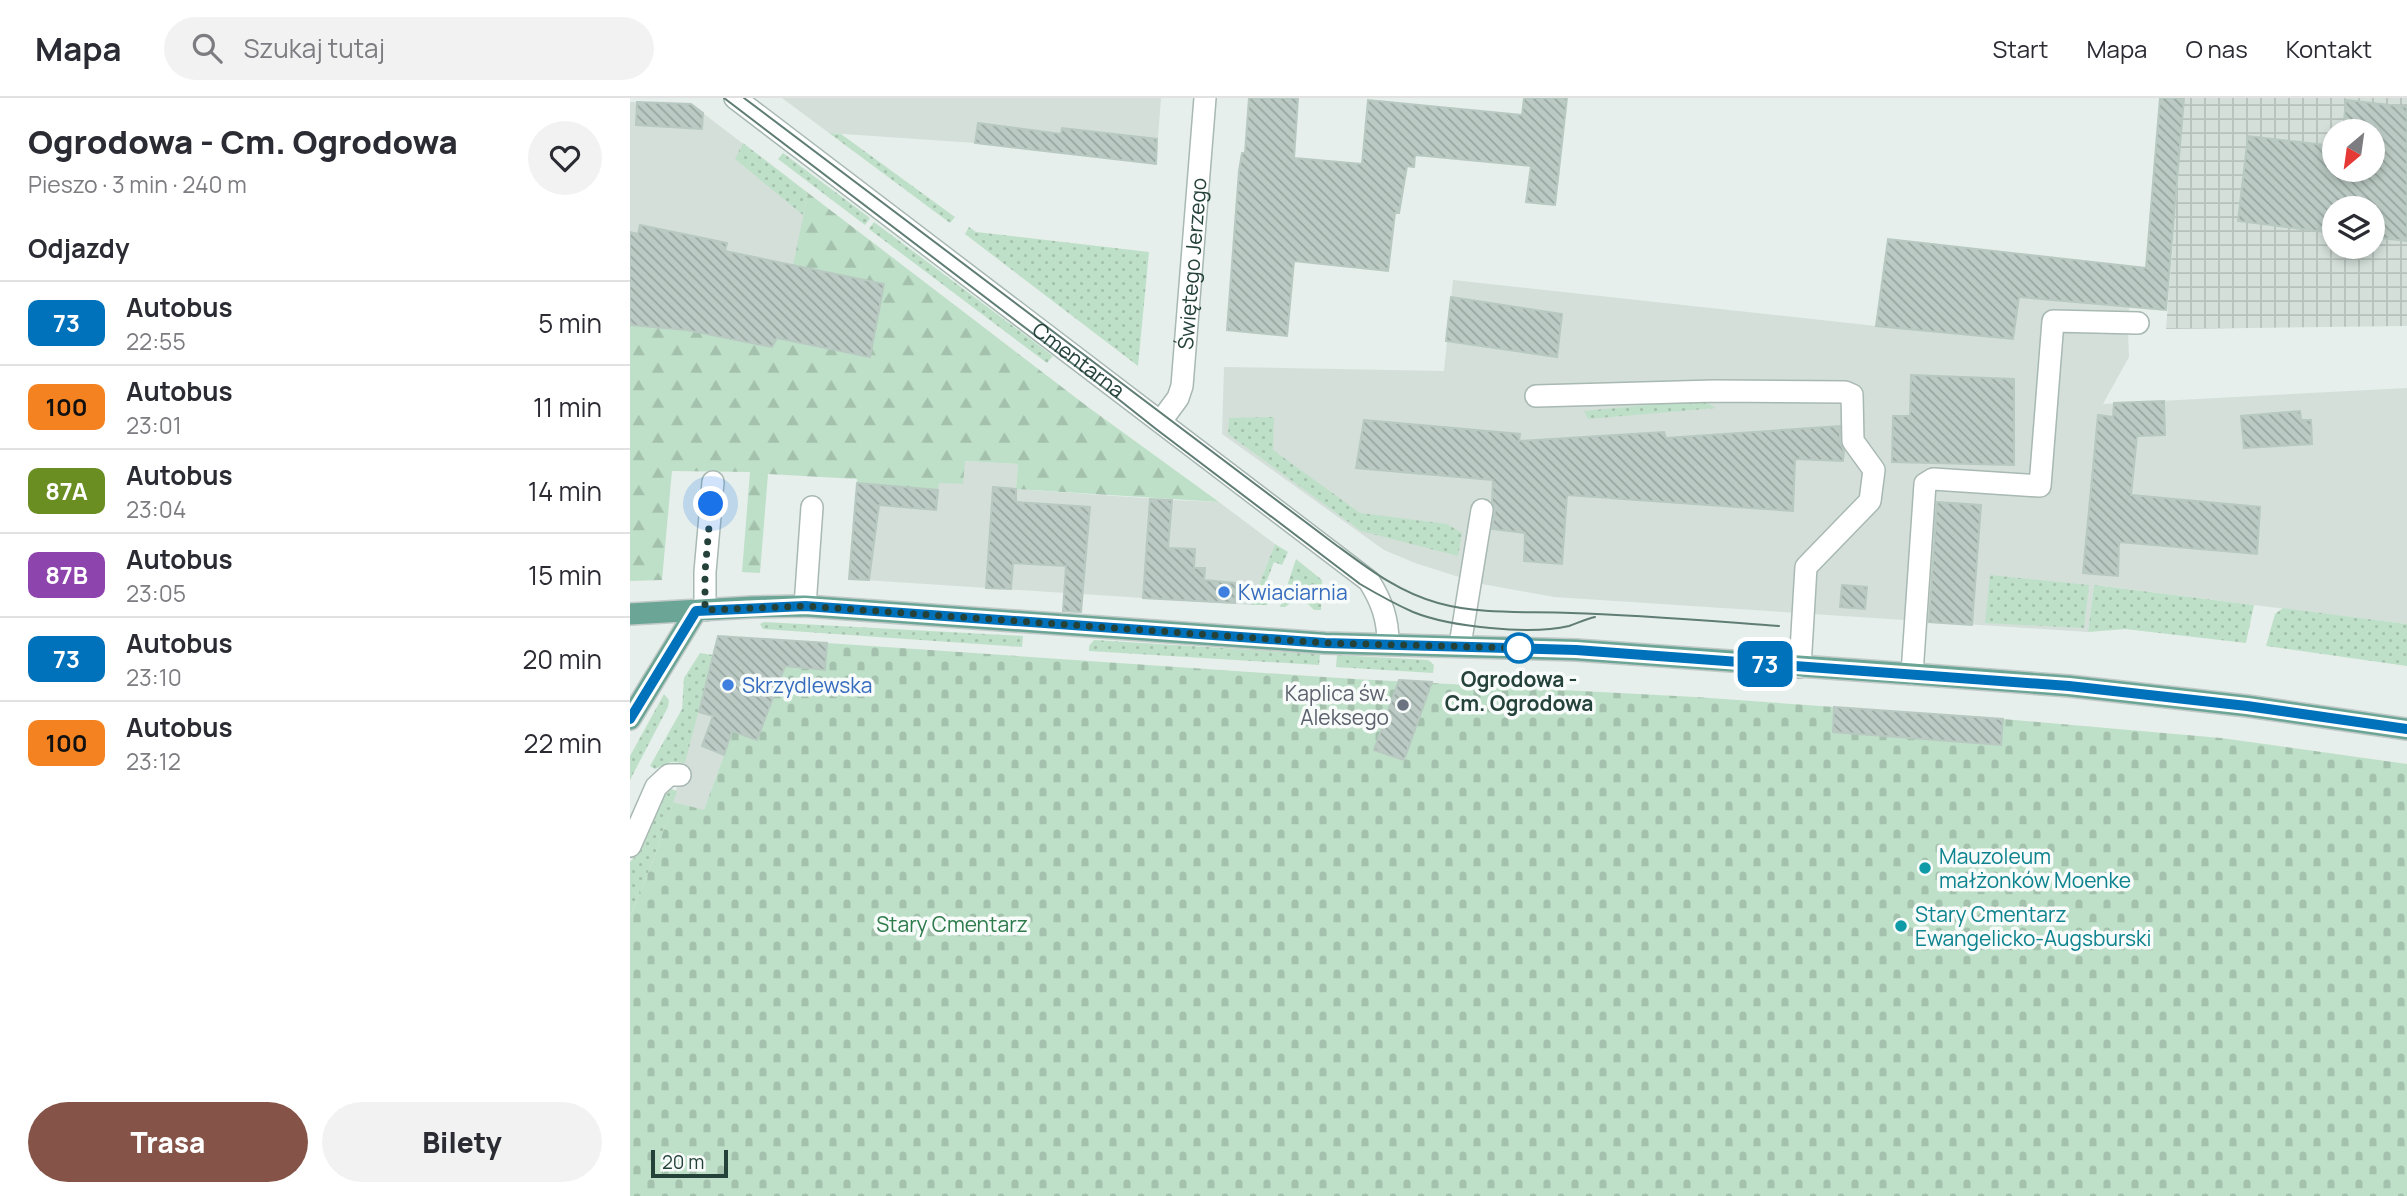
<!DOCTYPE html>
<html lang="pl">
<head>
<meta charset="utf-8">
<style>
  :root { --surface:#fff; --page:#f2f2f3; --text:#2b2b33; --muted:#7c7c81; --line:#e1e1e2; --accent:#855347 }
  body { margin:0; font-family:Manrope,sans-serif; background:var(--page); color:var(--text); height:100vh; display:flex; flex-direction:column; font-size:26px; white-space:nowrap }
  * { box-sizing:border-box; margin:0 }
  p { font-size:23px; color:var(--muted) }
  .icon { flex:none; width:38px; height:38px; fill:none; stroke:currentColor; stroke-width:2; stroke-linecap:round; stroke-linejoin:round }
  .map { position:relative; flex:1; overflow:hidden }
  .panel { display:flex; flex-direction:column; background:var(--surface); width:630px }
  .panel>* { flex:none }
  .badge { padding:0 14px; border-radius:10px; font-size:24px; line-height:46px }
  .needle { width:46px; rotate:209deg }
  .buttons { position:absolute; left:1692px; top:21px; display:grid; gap:14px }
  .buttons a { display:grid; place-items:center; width:63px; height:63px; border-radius:50%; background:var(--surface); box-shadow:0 4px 10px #0003; font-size:35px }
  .scale { position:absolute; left:21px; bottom:18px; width:77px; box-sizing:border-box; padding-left:7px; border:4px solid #24423a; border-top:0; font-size:19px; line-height:24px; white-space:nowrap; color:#24423a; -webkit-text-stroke:5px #f7fbf9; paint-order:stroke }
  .you { position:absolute; width:35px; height:35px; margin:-18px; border:5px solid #fff; border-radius:50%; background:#1a73e8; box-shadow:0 0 0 10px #1a73e833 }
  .map>.badge { position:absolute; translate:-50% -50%; box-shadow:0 0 0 4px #fff }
  h2 { padding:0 28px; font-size:26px; line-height:63px }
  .round { display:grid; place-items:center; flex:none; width:74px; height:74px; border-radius:37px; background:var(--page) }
  .summary { display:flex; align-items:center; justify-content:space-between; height:119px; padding:0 28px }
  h1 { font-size:33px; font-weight:800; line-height:52px }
  .cta { display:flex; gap:14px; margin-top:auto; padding:14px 28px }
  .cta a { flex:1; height:80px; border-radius:42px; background:var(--accent); color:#fff; font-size:28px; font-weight:800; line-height:80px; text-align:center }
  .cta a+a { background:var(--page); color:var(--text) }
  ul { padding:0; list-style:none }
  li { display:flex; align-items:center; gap:21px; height:84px; padding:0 28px; border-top:2px solid var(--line) }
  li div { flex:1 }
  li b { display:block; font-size:26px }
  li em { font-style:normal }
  li .badge { min-width:77px; font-weight:700; text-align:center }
  header { display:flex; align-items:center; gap:42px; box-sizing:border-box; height:98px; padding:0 35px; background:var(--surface); border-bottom:2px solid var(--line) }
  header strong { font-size:33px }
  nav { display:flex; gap:38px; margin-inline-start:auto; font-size:24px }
  .search { width:490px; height:63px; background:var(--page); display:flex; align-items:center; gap:18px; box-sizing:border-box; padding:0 24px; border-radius:38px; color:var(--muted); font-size:26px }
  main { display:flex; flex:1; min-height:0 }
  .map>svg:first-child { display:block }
  .built { fill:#d4dfda }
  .industrial { fill:url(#industrial-grid); fill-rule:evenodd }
  .grass { fill:url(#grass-dots) }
  .forest { fill:url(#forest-firs) }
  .cemetery { fill:url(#cemetery-stones) }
  .building { fill:url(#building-back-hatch); stroke:#b8c9c2; stroke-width:2 }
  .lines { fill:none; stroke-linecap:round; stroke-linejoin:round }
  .minor-casing { stroke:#a8b8b2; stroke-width:24 }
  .major-casing { stroke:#c2cac8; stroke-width:24 }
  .minor { stroke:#fff; stroke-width:21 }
  .major { stroke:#6aa596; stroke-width:21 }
  .tram { stroke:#5f7d75; stroke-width:2 }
  .line-casing { stroke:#fff; stroke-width:16 }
  .line { stroke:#0072bc; stroke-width:10 }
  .walk { stroke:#24423a; stroke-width:7; stroke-dasharray:0 12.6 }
  .shop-dot { fill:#3f7fe0; stroke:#f7fbf9; stroke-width:2.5 }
  .stop-dot { fill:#fff; stroke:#0072bc; stroke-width:3.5 }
  .worship-dot { fill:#6b7280; stroke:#f7fbf9; stroke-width:2.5 }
  .culture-dot { fill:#0f9aa8; stroke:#f7fbf9; stroke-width:2.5 }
  .labels { text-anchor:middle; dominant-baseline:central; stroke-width:7; stroke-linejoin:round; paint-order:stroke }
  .street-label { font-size:21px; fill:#24423a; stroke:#f7fbf9 }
  .shop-label { font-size:21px; fill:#366cbe; stroke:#f7fbf9; text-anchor:start }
  .stop-label { font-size:21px; font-weight:bold; fill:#24423a; stroke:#f7fbf9 }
  .worship-label { font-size:21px; fill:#5b616d; stroke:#f7fbf9; text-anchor:end }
  .culture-label { font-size:21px; fill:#0d838f; stroke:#f7fbf9; text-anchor:start }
  .park-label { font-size:21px; fill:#2d7a4b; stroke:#f7fbf9 }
</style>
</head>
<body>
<header>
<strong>Mapa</strong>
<div class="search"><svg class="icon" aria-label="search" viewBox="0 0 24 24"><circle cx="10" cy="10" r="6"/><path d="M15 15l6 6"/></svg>Szukaj tutaj</div>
<nav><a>Start</a><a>Mapa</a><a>O nas</a><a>Kontakt</a></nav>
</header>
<main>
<section class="panel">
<div class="summary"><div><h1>Ogrodowa - Cm. Ogrodowa</h1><p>Pieszo · 3 min · 240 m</p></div><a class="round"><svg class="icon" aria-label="heart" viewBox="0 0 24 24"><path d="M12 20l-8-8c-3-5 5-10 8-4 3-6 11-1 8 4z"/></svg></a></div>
<h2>Odjazdy</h2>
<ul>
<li><span class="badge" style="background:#0072bc;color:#fff">73</span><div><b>Autobus</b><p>22:55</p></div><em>5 min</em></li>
<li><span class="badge" style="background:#f58220;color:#111">100</span><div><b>Autobus</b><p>23:01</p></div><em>11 min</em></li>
<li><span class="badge" style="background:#6b8e23;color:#fff">87A</span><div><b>Autobus</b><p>23:04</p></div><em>14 min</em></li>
<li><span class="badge" style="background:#8e44ad;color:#fff">87B</span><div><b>Autobus</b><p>23:05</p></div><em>15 min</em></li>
<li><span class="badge" style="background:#0072bc;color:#fff">73</span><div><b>Autobus</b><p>23:10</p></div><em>20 min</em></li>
<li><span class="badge" style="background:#f58220;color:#111">100</span><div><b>Autobus</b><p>23:12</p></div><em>22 min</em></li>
</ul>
<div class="cta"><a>Trasa</a><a>Bilety</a></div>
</section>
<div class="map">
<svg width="1777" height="1098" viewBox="0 0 1777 1098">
  <defs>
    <pattern id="industrial-grid" width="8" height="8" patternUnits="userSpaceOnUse" patternTransform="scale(1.75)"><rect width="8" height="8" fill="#d4dfda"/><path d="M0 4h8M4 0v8" fill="none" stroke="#b6c1bc"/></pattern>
    <pattern id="grass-dots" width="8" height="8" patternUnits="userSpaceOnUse" patternTransform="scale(1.75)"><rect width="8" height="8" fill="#bfe0c8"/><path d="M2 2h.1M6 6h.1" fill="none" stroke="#a4c1ad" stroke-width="1.8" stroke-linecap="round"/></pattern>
    <pattern id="forest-firs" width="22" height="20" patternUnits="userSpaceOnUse" patternTransform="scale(1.75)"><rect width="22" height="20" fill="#bfe0c8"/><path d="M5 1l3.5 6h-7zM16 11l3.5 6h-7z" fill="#a4c1ad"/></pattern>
    <pattern id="cemetery-stones" width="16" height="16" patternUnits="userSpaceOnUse" patternTransform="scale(1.75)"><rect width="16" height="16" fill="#bfe0c8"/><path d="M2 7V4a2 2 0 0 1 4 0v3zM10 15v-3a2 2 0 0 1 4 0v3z" fill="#a4c1ad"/></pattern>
    <pattern id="building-back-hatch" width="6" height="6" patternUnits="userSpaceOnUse" patternTransform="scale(1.75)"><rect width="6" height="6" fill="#bbcac4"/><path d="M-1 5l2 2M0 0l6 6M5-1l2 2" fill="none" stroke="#98a6a0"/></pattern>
  </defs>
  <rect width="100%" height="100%" fill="#e6efeb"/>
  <path class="built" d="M 152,0 L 531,0 L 526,66 L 345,45 L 199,35 Z
    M 0,4 L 61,6 L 361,235 L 326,285 L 57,232 L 0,227 Z
    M 1258,141 L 1501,168 L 1498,233 L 1499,259 L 1473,306 L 1777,290 L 1777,526 L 1464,487 L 1458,534 L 924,499 L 852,486 L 852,475 L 832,480 L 785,465 L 754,452 L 592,336 L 594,269 L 814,273 L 823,182 L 1246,228 Z
    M 334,363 L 388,366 L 386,391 L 542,402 L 589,404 L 645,446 L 621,507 L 219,481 L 227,385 L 308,392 L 308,385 Z
    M 88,538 L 106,623 L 74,713 L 43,704 Z"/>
  <path class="industrial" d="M 1554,0 L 1777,0 L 1777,228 L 1536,231 ZM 1704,33 L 1743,33 L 1743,72 L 1704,72 ZM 1704,110 L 1743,110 L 1743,149 L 1704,149 Z"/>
  <path class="grass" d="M 199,35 L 211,36 L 325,119 L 320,125 Z
    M 113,45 L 178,95 L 173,117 L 105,61 Z
    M 153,55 L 240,120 L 235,127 L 148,61 Z
    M 244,124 L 423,258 L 417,265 L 239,131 Z
    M 339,129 L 346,134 L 519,154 L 508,268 L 335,136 Z
    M 1072,302 L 1086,310 L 958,321 L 954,313 Z
    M 644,319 L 643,352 L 730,415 L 817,426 L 832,435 L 828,458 L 731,433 L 598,336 L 599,320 Z
    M 645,446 L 658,454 L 652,467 L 644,464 L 634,490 L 643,493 L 637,507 L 621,507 Z
    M 666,461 L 692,482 L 691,512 L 684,512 L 676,504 L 665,502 L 655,509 L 650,509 Z
    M 1360,477 L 1459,487 L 1454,530 L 1355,525 Z
    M 1464,487 L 1624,507 L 1616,545 L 1495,531 L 1458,534 Z
    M 1653,510 L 1777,526 L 1777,568 L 1636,548 L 1645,516 Z
    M 134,524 L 393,538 L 392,549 L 133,531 L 130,526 Z
    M 464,542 L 690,556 L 689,567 L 459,553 L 459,548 Z
    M 70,555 L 83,557 L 55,665 L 41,664 L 25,671 L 20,668 L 52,611 L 54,580 Z
    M 707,557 L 798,562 L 804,567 L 803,575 L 706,569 Z
    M 34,596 L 39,602 L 38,609 L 0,682 L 0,658 Z
    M 41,691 L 47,693 L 26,755 L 0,819 L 0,764 L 11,752 L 35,697 Z"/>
  <path class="forest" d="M 178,95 L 458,309 L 589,404 L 386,391 L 388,366 L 335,363 L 333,386 L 309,385 L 308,392 L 227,385 L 227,381 L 138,376 L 130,475 L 112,474 L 120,374 L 42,373 L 32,482 L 0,483 L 0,227 L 57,232 L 141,249 L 147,240 L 240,259 L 253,186 L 163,167 Z"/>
  <path class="cemetery" d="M 197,545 L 724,581 L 1065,599 L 1373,621 L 1591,640 L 1777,666 L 1777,1098 L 0,1098 L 0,819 L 26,755 L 43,704 L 74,712 L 129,561 Z"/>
  <path class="building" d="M 619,0 L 668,0 L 664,60 L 732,66 L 738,2 L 892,17 L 894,0 L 937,0 L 925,107 L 896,104 L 901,68 L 785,57 L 784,69 L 777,68 L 769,115 L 765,115 L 758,173 L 664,163 L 657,238 L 597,232 L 609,73 L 612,55 L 615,55 Z
    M 1530,0 L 1554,0 L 1536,212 L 1389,199 L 1383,241 L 1246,228 L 1258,141 L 1516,170 Z
    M 1716,2 L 1777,9 L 1777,143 L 1743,139 L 1743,110 L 1704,110 L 1704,135 L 1608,123 L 1618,38 L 1704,48 L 1704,72 L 1743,72 L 1743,33 L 1713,33 Z
    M 7,4 L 61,6 L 73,15 L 72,31 L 6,27 Z
    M 348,25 L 431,36 L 432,30 L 527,41 L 526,66 L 345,45 Z
    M 10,127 L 97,145 L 95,153 L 254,186 L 240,259 L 147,240 L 142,249 L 57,232 L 0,227 L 0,134 L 8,136 Z
    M 821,199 L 932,216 L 927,259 L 816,243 Z
    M 1281,277 L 1384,281 L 1384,367 L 1262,364 L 1263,318 L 1280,318 Z
    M 1534,303 L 1535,337 L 1507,338 L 1501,397 L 1630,409 L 1627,456 L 1489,444 L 1488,478 L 1453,475 L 1468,317 L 1483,319 L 1484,305 Z
    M 1670,313 L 1671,322 L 1681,322 L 1682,346 L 1614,350 L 1611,318 Z
    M 734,322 L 890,336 L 889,343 L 1034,334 L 1036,340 L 1210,328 L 1210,344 L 1214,353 L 1213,363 L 1165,361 L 1163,413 L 937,397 L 932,466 L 894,463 L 895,435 L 862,431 L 865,413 L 862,404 L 863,382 L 726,370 Z
    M 227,385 L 308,392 L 306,412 L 249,407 L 239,482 L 219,481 Z
    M 363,389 L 386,391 L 386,404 L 460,409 L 451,514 L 433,513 L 436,468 L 383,465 L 381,491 L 356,490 Z
    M 520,401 L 542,402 L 538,450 L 565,451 L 564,470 L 575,470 L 574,482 L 606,485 L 605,505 L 513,500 Z
    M 1307,404 L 1351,407 L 1342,527 L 1299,524 Z
    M 1212,487 L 1237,489 L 1235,511 L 1210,509 Z
    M 88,538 L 197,545 L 195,572 L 155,568 L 127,642 L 102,633 L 94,657 L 72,648 L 83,618 L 69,614 Z
    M 769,582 L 802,584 L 774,662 L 744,652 Z
    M 1204,609 L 1373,621 L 1371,647 L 1203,634 Z"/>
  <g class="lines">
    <defs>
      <g id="minor">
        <path id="s1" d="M 105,0 L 739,483 C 752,504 758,521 758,545"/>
        <path d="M 906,298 L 1084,293 L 1215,294 L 1222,297 L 1223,343 L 1244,372 L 1240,403 L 1176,469 L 1170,569"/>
        <path id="s2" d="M 531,323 L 548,300 L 552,288 L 575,0"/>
        <path d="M 175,508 L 182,409"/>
        <path d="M 75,512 L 75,474 L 83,384"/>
        <path d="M 830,547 L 852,412"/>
        <path d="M 1282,576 L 1295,386 L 1303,381 L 1410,388 L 1423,223 L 1508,225"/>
        <path d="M 0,748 L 26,689 L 39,677 L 50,677"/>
      </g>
      <path id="major" d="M 0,516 L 122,509 L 175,508 L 695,545 L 946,552 L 1282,576 L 1439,588 L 1617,608 L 1777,631
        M 0,621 L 66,513"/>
    </defs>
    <use href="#minor" class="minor-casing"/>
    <use href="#major" class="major-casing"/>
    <use href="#minor" class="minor"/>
    <use href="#major" class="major"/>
    <path class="tram" d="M 94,0 L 473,289 L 526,331 L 730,486 C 747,496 765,506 783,514 C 820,529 900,537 939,528 C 948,525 956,521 965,519
      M 114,0 L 702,444 C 735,468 767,494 808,505 C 851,517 896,513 941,515 C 1010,517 1080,523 1149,528"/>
  </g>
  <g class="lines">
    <defs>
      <path id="line" d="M 0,621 L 66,513 L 175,508 L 695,545 L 946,552 L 1439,588 L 1617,608 L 1777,631"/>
    </defs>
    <use href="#line" class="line-casing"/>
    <use href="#line" class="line"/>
    <path class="walk" d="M 81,406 L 75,474 L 75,512 L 175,508 L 695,545 L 889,550"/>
  </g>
  <g class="shop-dot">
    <circle cx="594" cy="494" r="7"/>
    <circle cx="98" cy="587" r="7"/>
  </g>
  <circle class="stop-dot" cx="889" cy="550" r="14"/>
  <circle class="worship-dot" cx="773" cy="607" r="7"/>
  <g class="culture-dot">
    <circle cx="1295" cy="770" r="7"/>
    <circle cx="1271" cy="828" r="7"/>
  </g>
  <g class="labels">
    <g class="street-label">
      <text stroke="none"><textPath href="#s2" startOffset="164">Świętego Jerzego</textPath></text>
      <text stroke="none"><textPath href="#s1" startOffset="432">Cmentarna</textPath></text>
    </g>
    <g class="shop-label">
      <text x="608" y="494">Kwiaciarnia</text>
      <text x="112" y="587">Skrzydlewska</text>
    </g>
    <g class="stop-label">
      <text x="889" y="581">Ogrodowa -<tspan x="889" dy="24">Cm. Ogrodowa</tspan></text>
    </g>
    <g class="worship-label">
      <text x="759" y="595">Kaplica św.<tspan x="759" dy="24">Aleksego</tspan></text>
    </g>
    <g class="culture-label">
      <text x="1309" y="758">Mauzoleum<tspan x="1309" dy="24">małżonków Moenke</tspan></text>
      <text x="1285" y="816">Stary Cmentarz<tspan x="1285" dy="24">Ewangelicko-Augsburski</tspan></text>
    </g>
    <g class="park-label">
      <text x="322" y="826">Stary Cmentarz</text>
    </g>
  </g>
</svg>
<div class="buttons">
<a><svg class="needle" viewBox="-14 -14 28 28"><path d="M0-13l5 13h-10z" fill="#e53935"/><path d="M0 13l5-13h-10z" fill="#7c7c81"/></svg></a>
<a><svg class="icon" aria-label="layers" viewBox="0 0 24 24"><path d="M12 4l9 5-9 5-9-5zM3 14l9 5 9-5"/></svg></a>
</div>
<div class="scale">20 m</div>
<div class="you" style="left:81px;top:406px"></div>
<b class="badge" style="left:1135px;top:566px;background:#0072bc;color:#fff">73</b>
</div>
</main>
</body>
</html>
